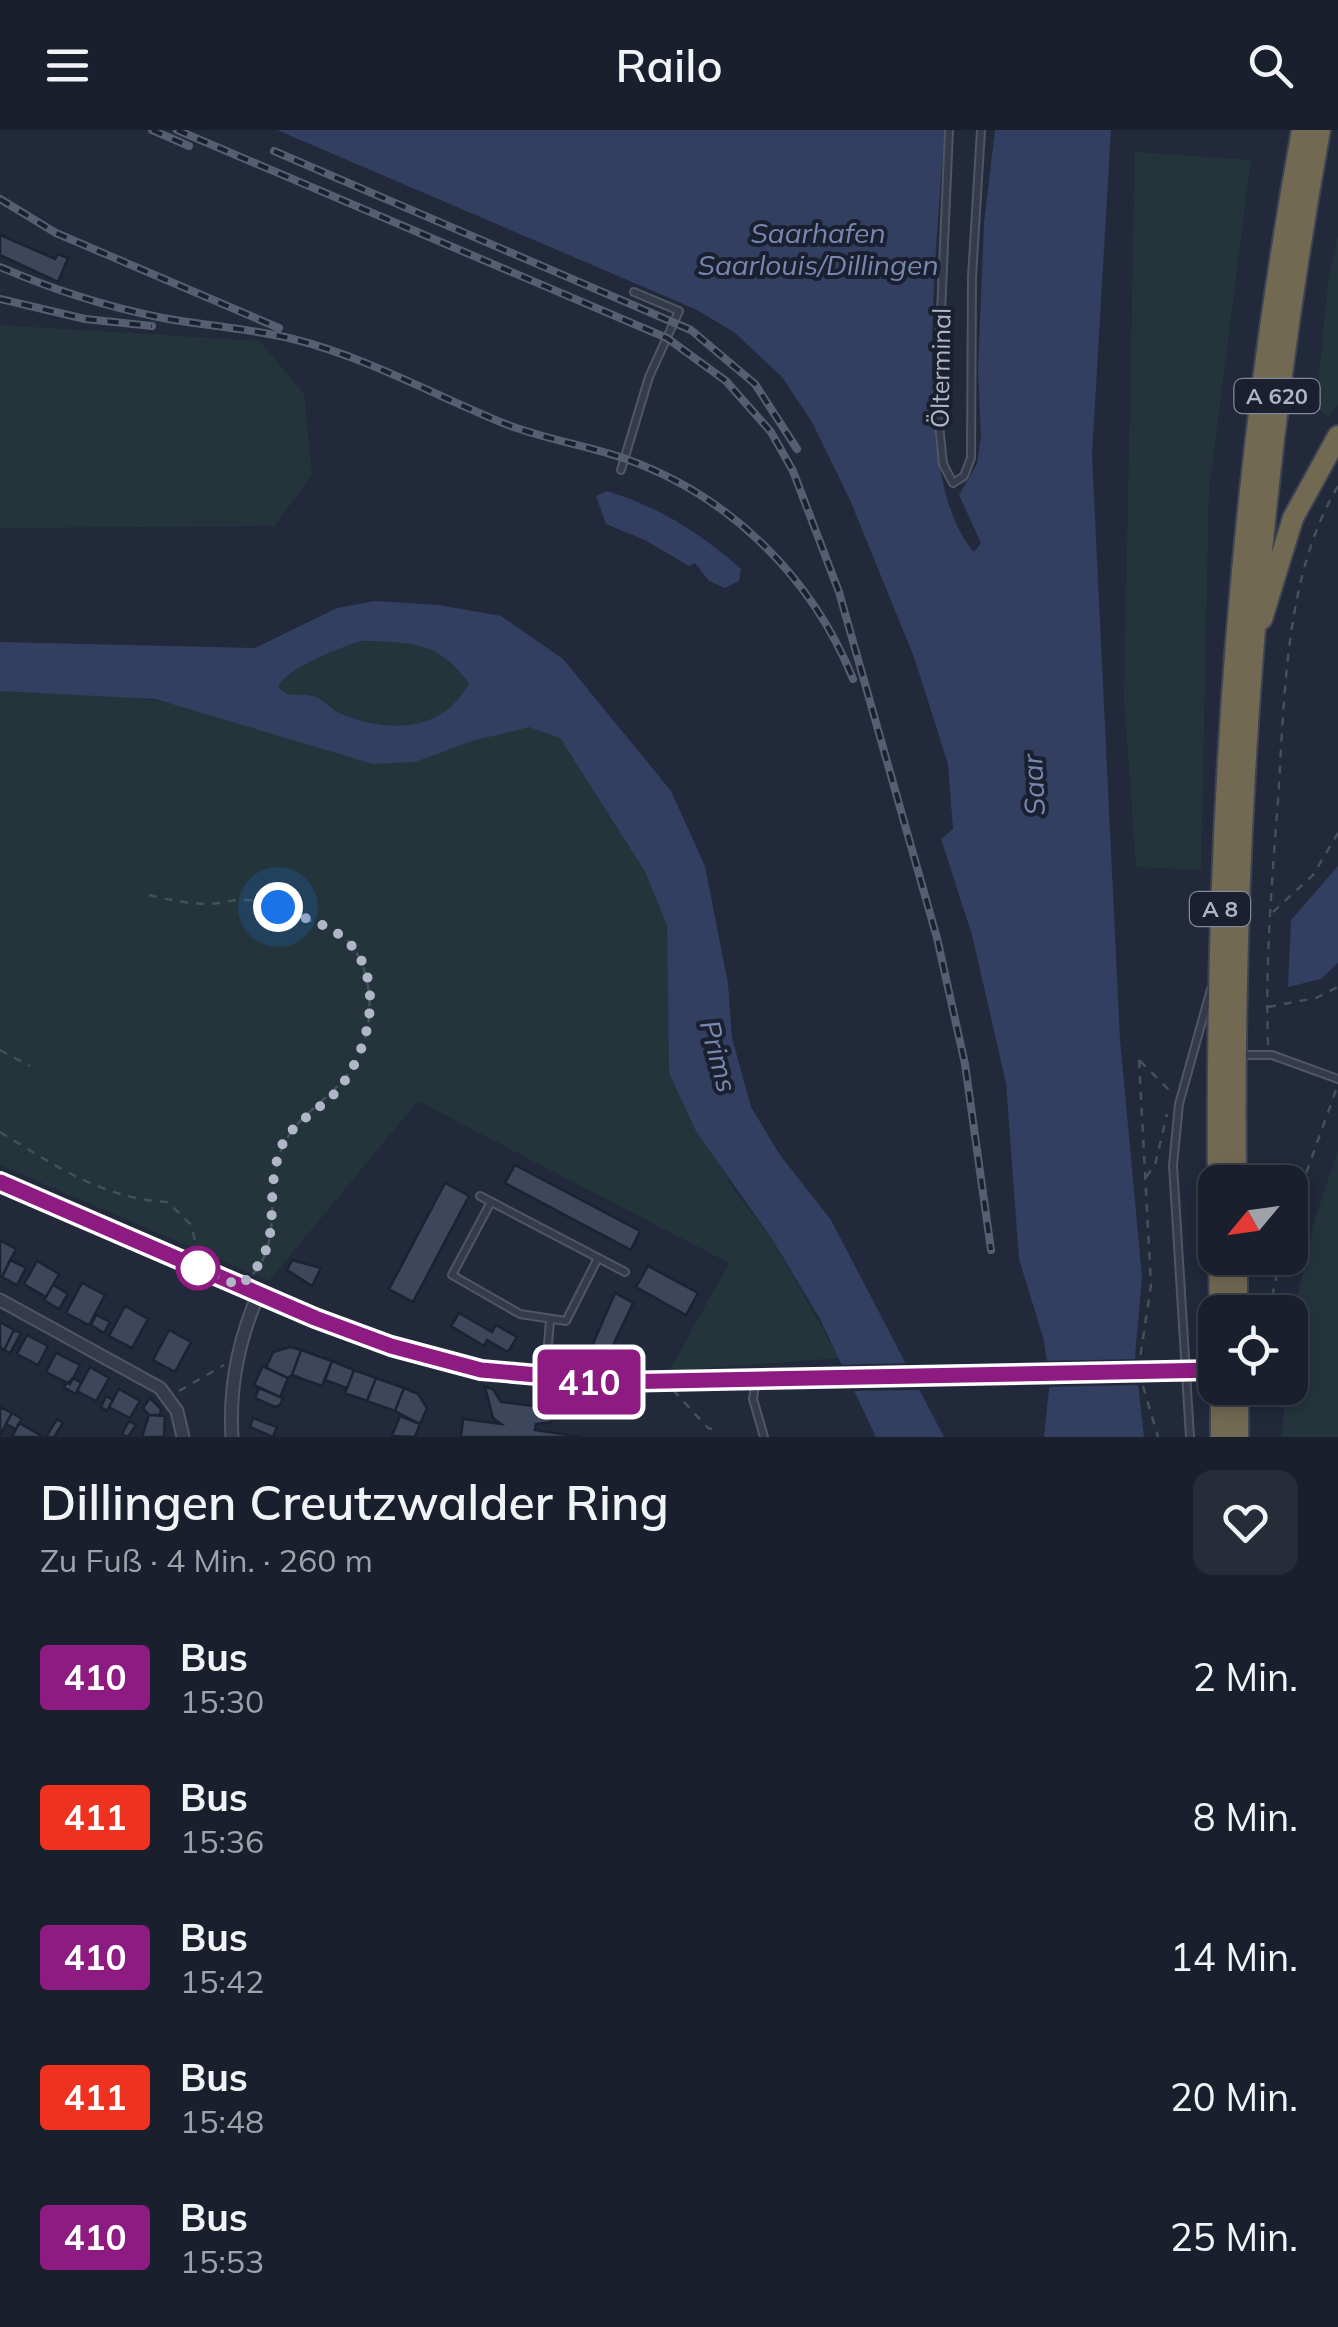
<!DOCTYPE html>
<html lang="de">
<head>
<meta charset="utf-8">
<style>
  :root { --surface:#191f2c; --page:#262c38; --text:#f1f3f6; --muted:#9fa2a9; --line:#373d48 }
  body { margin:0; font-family:Mulish,sans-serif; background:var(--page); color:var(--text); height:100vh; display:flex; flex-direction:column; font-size:38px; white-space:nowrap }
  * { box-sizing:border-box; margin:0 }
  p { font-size:32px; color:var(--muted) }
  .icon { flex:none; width:55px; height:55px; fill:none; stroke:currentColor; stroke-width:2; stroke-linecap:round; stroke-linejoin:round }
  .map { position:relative; height:1307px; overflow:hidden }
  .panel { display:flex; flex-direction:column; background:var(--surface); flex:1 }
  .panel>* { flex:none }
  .badge { padding:0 20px; border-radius:8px; font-size:35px; line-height:65px }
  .needle { width:65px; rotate:241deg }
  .fabs { position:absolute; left:1198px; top:1035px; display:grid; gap:20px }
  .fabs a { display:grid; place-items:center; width:110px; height:110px; border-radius:20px; background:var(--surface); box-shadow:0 5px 15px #0003,0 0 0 2px var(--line); font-size:50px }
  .you { position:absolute; width:50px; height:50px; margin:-25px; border:8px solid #fff; border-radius:50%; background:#1a73e8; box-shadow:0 0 0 15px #1a73e833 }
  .map>.badge { position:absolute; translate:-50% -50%; box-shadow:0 0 0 5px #fff }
  .round { display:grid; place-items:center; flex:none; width:105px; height:105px; border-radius:20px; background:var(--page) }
  .head { display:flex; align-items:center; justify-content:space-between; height:170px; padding:0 40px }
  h1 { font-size:48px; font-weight:600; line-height:75px }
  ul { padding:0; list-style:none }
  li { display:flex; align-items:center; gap:30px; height:140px; padding:0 40px }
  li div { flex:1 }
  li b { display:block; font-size:38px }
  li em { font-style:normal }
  li .badge { min-width:110px; font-weight:700; text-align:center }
  header { display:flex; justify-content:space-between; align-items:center; height:130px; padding:0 40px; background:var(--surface); font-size:45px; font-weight:600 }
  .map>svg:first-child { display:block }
  .green { fill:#23353b }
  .water { fill:#333f60; fill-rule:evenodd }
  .pier { fill:#21293a }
  .building { fill:#3d465b; stroke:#1c2231; stroke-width:2.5 }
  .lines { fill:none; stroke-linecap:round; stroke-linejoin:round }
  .lane-casing { stroke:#505665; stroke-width:10 }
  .street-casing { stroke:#505665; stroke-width:15 }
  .highway-casing { stroke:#3d4352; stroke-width:24 }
  .path { stroke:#415259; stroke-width:2.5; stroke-dasharray:8 8; stroke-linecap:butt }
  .lane { stroke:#353b4b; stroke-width:6 }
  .street { stroke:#353b4b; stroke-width:11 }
  .highway { stroke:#716952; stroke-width:20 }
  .rail-casing { stroke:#575e72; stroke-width:8 }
  .rail { stroke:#1a202f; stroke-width:4; stroke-dasharray:11; stroke-linecap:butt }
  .street-bridge-casing { stroke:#505665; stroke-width:15; stroke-linecap:butt }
  .street-bridge { stroke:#353b4b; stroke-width:11 }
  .line-casing { stroke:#fff; stroke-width:22 }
  .line { stroke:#8e1b81; stroke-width:15 }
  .walk { stroke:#b0b6c7; stroke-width:10; stroke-dasharray:0 18 }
  .stop-dot { fill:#fff; stroke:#8e1b81; stroke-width:5 }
  .labels { text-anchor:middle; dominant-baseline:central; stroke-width:8; stroke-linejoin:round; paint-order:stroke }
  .shield { fill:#1a202f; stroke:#838999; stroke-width:2.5 }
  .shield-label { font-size:22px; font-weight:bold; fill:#b0b6c7 }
  .street-label { font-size:25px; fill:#b0b6c7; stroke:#1a202f }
  .water-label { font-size:28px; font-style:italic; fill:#7787b0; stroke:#1a202f }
</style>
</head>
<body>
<header><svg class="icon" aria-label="menu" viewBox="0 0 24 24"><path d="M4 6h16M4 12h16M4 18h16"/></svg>Railo<svg class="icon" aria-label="search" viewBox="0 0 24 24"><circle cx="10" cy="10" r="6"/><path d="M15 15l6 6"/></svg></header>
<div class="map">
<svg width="1338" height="1307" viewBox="0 0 1338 1307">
  <rect width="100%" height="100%" fill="#21293a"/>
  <path class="green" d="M 1135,22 L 1251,30 L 1209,359 L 1201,740 L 1136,737 L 1124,567 Z
    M 1338,106 L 1338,275 L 1328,287 L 1316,276 L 1328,153 Z
    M 0,195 L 260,211 L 304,264 L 312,344 L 275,396 L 0,398 Z
    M 361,511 C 413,513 436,510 469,553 C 442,605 385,602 339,583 C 331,579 322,569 313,566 C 298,562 290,570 277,557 C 285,539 341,517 361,511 Z
    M 0,561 L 116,564 L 196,578 L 472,611 L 529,596 L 560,608 L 644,740 L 667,795 L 669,943 L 734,1060 L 772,1109 L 839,1228 L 669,1241 L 729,1133 L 418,971 L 269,1151 L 0,1035 Z
    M 1338,1021 L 1338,1307 L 1281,1307 L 1299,1159 L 1315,1088 Z"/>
  <path class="water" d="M 277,0 L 944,0 C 940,102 906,345 974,422 L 981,413 L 959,365 L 977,334 L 981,306 L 978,240 L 984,93 L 995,0 L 1111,0 L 1092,325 L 1120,909 L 1142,1147 L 1135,1226 L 1144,1307 L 1044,1307 L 1050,1249 L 1043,1207 L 1019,1129 L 1006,953 L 972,805 L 941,709 L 953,699 L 948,634 L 914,527 L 850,370 L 812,292 L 782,247 L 734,202 L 695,179 Z
    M 607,361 C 661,378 699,402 741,439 L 739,451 L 725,458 L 709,451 L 695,433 L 689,436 L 645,410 L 606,394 L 596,366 Z
    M 375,471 L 439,475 L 501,486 L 563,529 L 671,661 L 705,736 L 728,854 L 732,908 L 751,977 L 780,1025 L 831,1090 L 944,1307 L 876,1307 L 820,1189 L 772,1109 L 696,1001 L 669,943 L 667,795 L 644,740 L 560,608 L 529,597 L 472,611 L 415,632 L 373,634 L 155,569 L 0,561 L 0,512 L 255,518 L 337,478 ZM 361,511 C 413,513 436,510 469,553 C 442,605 385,602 339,583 C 331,579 322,568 313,566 C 298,562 290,570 278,557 C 285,539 341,517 361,511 Z
    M 1338,736 L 1338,833 L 1321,849 L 1288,857 L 1291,790 Z"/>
  <path class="pier" d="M 1141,1229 L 1143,1255 L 1044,1257 L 1042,1231 Z
    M 911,1233 L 925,1260 L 849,1261 L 836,1235 Z"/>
  <path class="building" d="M 0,105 L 55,129 L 58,124 L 68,128 L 58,152 L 0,125 Z
    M 515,1035 L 640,1101 L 631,1120 L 505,1053 Z
    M 445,1053 L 469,1066 L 413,1172 L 389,1159 Z
    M 0,1110 L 16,1119 L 2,1147 L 0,1146 Z
    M 10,1130 L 26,1138 L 17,1155 L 2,1147 Z
    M 292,1130 L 321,1138 L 312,1156 L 287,1140 Z
    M 37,1131 L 59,1144 L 46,1167 L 24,1154 Z
    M 648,1136 L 698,1163 L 686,1185 L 636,1157 Z
    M 82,1153 L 105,1165 L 89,1195 L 66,1183 Z
    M 53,1155 L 68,1164 L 59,1179 L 44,1170 Z
    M 615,1163 L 633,1173 L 608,1226 L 592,1216 Z
    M 125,1176 L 148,1189 L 132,1218 L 109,1206 Z
    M 459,1183 L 492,1202 L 496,1195 L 517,1207 L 508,1222 L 487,1210 L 484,1216 L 451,1196 Z
    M 96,1185 L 110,1192 L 104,1203 L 91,1195 Z
    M 0,1192 L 14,1200 L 4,1220 L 0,1217 Z
    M 14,1200 L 21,1203 L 10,1223 L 4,1220 Z
    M 169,1200 L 191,1212 L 175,1242 L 153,1230 Z
    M 27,1205 L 48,1216 L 38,1235 L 17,1224 Z
    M 290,1217 L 301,1220 L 292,1245 L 288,1248 L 266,1238 L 273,1222 Z
    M 301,1220 L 332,1231 L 322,1256 L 292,1245 Z
    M 56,1223 L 80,1235 L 70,1254 L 46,1242 Z
    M 332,1231 L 354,1240 L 347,1258 L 325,1250 Z
    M 263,1236 L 288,1248 L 280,1267 L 254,1255 Z
    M 90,1237 L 109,1248 L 96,1271 L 77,1261 Z
    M 354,1240 L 376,1248 L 367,1271 L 345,1263 Z
    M 73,1248 L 81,1253 L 76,1264 L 63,1257 Z
    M 376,1248 L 404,1258 L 395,1281 L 367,1271 Z
    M 485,1257 L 493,1259 L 501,1272 L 550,1278 L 551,1292 L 536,1294 L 535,1300 L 582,1307 L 461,1307 L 463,1289 L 501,1294 L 493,1288 Z
    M 259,1258 L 283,1268 L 280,1275 L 275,1277 L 255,1268 Z
    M 404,1258 L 418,1264 L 427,1278 L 420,1294 L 395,1281 Z
    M 119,1259 L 140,1271 L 130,1288 L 109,1277 Z
    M 106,1266 L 113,1270 L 107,1281 L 101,1277 Z
    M 150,1268 L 161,1279 L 160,1285 L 149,1285 L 143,1278 Z
    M 0,1277 L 12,1283 L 0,1305 Z
    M 12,1283 L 22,1289 L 16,1299 L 6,1294 Z
    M 149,1285 L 165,1286 L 164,1307 L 142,1307 Z
    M 400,1286 L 420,1294 L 415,1307 L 392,1306 Z
    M 253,1288 L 277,1297 L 273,1307 L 250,1297 Z
    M 57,1289 L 63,1293 L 54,1307 L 46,1307 Z
    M 129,1291 L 136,1295 L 128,1307 L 122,1304 Z
    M 19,1293 L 42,1306 L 41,1307 L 12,1307 Z"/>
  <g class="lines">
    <defs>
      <path id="lane" d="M 949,0 L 937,274 L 943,334 L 953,353 L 964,346 L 971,328 L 972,147 L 981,0
        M 621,340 L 649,247 L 679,181 L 634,162
        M 1240,925 L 1272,925 L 1338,949
        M 480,1066 L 625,1142
        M 491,1072 L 452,1145 L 520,1184 L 566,1191 L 598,1128
        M 545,1248 L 550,1191
        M 756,1249 L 753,1269 L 764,1307
        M 1190,1307 L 1173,1035 L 1179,974 L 1211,859"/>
      <path id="street" d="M 0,1052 L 315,1188 L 442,1232 L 555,1250 L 822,1247
        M 0,1170 L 160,1258 L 177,1281 L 183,1307
        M 232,1307 C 229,1258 239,1208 259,1163"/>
      <path id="highway" d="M 1262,489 L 1293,388 L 1338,306
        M 1218,1052 C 1215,699 1238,348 1302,0
        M 1236,1052 C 1232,698 1257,349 1320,0
        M 1219,1128 L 1220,1182
        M 1237,1128 L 1237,1182
        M 1221,1258 L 1221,1307
        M 1238,1258 L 1238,1307"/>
    </defs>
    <use href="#lane" class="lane-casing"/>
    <use href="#street" class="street-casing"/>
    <use href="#highway" class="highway-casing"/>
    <path class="path" d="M 149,765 C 169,770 189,774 210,774 C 222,773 235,769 248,770 C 266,772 282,779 299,787 C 308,791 319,792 328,796 C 376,820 378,891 356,932 C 338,965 302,980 285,1012 C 261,1055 287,1113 249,1148
      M 1273,782 L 1313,745 L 1338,703
      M 1268,877 L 1316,868 L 1338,857
      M 1268,915 C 1265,833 1272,751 1278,670 C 1285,566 1284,447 1338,356
      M 0,920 L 30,936
      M 1139,930 L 1151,1155 L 1140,1228
      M 1140,931 L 1173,964
      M 0,1002 C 54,1035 103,1069 168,1072 L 191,1095 L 198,1122
      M 1146,1047 L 1155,1035 L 1167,984
      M 1290,1088 L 1336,960
      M 1269,1182 L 1280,1128
      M 1143,1256 L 1158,1307
      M 673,1260 L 708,1298 L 719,1301
      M 179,1261 L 224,1235"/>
    <use href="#lane" class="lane"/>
    <use href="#street" class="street"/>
    <use href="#highway" class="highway"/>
    <defs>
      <path id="rail" d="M 152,0 L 189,16
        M 177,0 L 667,208 L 726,251 L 771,302 L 793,341 L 839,462 L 937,808 L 965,934 L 991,1120
        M 274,21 L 691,200 L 755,254 L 797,319
        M 0,69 L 56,103 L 279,198
        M 0,137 C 51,159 104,176 158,187 C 203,196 249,198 293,209 C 366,227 434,265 503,293 C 543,309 586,315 626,329 C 730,366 812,447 853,549
        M 0,169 L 85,189 L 152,196"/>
    </defs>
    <use href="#rail" class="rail-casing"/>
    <use href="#rail" class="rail"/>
    <defs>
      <path id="street-bridge" d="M 822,1247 L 1215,1240"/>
    </defs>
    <use href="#street-bridge" class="street-bridge-casing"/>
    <use href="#street-bridge" class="street-bridge"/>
  </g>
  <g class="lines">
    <defs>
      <path id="line" d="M 0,1052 L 315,1188 L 391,1216 L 481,1240 L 616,1252 L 1215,1240"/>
    </defs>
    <use href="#line" class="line-casing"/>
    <use href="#line" class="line"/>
    <path class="walk" d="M 198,1138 L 240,1156 C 288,1112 262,1080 279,1023 C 288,994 316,983 335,963 C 369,926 388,848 346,810 C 327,793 301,788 278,777"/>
  </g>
  <circle class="stop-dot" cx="198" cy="1138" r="20"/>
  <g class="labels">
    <g class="shield">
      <rect x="1234.5" y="249" width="85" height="34" rx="8"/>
      <rect x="1190" y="762" width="60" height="34" rx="8"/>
    </g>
    <g class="shield-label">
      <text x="1277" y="266">A 620</text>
      <text x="1220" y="779">A 8</text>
    </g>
    <g class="street-label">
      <text transform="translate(940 238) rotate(-89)">Ölterminal</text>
    </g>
    <g class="water-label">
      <text x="818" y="102">Saarhafen<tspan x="818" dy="32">Saarlouis/Dillingen</tspan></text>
      <text transform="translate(1033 655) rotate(-93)">Saar</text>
      <text transform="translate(719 926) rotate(75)">Prims</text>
    </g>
  </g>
</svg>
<div class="fabs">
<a><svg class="needle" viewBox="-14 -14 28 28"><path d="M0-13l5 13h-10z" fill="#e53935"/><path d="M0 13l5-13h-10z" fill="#9fa2a9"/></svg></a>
<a><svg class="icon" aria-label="locate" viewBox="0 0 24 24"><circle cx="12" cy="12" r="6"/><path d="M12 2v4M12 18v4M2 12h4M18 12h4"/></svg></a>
</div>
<div class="you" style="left:278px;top:777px"></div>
<b class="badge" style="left:589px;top:1252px;background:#8e1b81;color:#fff">410</b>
</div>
<section class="panel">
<div class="head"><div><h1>Dillingen Creutzwalder Ring</h1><p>Zu Fuß · 4 Min. · 260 m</p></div><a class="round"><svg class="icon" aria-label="heart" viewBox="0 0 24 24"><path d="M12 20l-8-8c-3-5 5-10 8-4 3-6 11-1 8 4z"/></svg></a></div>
<ul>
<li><span class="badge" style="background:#8e1b81;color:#fff">410</span><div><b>Bus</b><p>15:30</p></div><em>2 Min.</em></li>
<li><span class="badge" style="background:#ef3120;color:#fff">411</span><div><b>Bus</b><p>15:36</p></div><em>8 Min.</em></li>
<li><span class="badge" style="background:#8e1b81;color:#fff">410</span><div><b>Bus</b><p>15:42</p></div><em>14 Min.</em></li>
<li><span class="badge" style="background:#ef3120;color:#fff">411</span><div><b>Bus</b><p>15:48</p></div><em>20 Min.</em></li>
<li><span class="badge" style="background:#8e1b81;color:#fff">410</span><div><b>Bus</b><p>15:53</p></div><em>25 Min.</em></li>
</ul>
</section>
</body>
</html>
